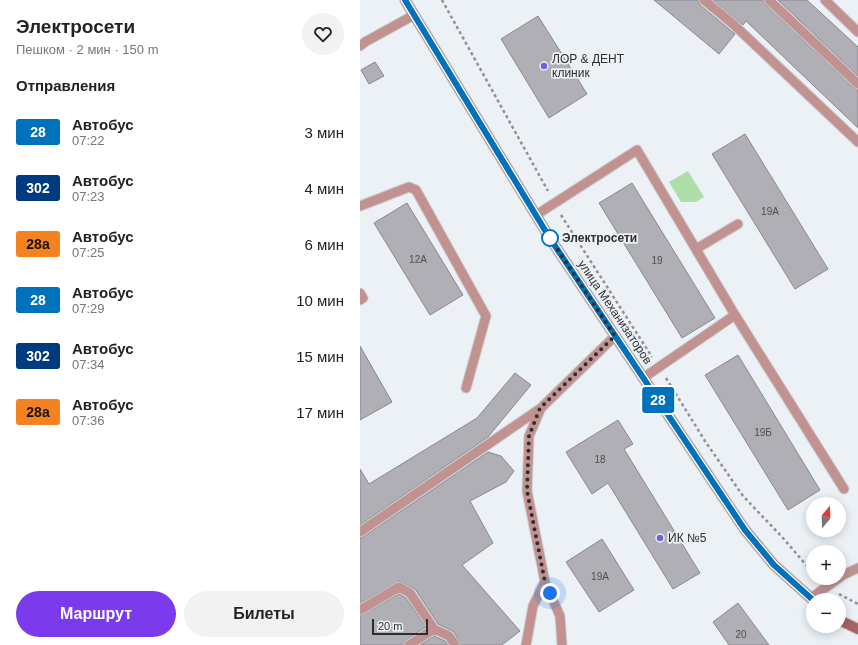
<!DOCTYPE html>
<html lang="ru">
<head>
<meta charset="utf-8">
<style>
  :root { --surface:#fff; --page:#f2f2f2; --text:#222; --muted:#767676; --accent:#7c3aed }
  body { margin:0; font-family:Arial,sans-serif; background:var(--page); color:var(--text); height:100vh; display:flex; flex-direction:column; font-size:15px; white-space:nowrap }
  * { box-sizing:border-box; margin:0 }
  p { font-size:13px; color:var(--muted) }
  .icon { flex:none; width:22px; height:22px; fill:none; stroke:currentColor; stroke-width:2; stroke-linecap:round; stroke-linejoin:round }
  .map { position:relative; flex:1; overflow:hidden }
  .sheet { display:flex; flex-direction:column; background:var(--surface); width:360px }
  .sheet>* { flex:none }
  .badge { padding:0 8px; border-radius:3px; font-size:14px; line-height:26px }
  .needle { width:26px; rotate:19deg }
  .fabs { position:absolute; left:446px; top:497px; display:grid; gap:8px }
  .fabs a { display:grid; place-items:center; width:40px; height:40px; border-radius:50%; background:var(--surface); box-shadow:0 2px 10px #0003; font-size:20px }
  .scale { position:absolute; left:12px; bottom:10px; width:56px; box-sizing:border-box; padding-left:4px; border:2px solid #2c2e30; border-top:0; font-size:11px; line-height:14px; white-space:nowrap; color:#2c2e30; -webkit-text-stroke:3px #ecf1f6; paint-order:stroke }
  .you { position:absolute; width:20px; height:20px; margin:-10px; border:3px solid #fff; border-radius:50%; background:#1a73e8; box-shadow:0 0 0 6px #1a73e833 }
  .map>.badge { position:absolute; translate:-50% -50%; box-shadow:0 0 0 2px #fff }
  h2 { padding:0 16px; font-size:15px; line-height:36px }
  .round { display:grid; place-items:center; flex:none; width:42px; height:42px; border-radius:21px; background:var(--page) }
  .overview { display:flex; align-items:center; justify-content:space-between; height:68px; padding:0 16px }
  h1 { font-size:19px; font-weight:600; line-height:30px }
  .primary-button { display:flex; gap:8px; margin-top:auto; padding:8px 16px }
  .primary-button a { flex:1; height:46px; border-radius:24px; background:var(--accent); color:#fff; font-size:16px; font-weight:600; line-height:46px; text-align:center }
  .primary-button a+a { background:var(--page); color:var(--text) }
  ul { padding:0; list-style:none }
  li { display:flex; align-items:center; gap:12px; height:56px; padding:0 16px }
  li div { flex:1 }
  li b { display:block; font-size:15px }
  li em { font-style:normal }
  li .badge { min-width:44px; font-weight:700; text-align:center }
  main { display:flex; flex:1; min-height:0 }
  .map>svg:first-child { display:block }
  .green { fill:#aedfab }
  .building { fill:#b1afb6; stroke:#8a888e }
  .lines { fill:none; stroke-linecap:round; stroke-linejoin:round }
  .lane-casing { stroke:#c9ced2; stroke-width:11 }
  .secondary-casing { stroke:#c9ced2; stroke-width:12 }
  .path { stroke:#8e9195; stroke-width:2.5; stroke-dasharray:3 3; stroke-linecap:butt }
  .lane { stroke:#c19290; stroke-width:9 }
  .secondary { stroke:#a66463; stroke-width:10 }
  .line-casing { stroke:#fff; stroke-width:9 }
  .line { stroke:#0072bc; stroke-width:6 }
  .walk { stroke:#2c2e30; stroke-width:4; stroke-dasharray:0 7.2 }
  .poi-dot { fill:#6c62dc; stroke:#ecf1f6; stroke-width:1.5 }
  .stop-dot { fill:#fff; stroke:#0072bc; stroke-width:2 }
  .labels { text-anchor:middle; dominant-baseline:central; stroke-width:3.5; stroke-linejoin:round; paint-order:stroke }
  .number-label { font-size:10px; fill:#4d4e52 }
  .poi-label { font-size:12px; fill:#2c2e30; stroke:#ecf1f6; text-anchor:start }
  .stop-label { font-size:12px; font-weight:bold; fill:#2c2e30; stroke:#ecf1f6; text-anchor:start }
  .street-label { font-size:12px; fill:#2c2e30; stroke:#ecf1f6 }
</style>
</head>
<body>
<main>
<section class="sheet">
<div class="overview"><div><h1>Электросети</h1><p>Пешком · 2 мин · 150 m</p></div><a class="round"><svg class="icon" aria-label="heart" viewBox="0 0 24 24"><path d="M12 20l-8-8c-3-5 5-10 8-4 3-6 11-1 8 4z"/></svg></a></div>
<h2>Отправления</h2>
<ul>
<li><span class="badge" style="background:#0072bc;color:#fff">28</span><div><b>Автобус</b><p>07:22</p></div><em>3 мин</em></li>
<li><span class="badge" style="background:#003b80;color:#fff">302</span><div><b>Автобус</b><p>07:23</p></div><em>4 мин</em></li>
<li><span class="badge" style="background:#f58220;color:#111">28а</span><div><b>Автобус</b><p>07:25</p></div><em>6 мин</em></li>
<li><span class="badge" style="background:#0072bc;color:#fff">28</span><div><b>Автобус</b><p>07:29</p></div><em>10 мин</em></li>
<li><span class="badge" style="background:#003b80;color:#fff">302</span><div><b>Автобус</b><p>07:34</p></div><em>15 мин</em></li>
<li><span class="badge" style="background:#f58220;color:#111">28а</span><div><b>Автобус</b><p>07:36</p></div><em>17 мин</em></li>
</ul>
<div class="primary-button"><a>Маршрут</a><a>Билеты</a></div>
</section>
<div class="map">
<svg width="498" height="645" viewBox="0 0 498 645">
  <rect width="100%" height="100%" fill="#ecf1f6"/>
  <path class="green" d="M 328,171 L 344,197 L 336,202 L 321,202 L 309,182 Z"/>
  <path class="building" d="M 294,0 L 338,0 L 340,5 L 375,34 L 359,54 Z
    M 353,0 L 403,0 L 405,4 L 494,88 L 498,90 L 498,128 L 386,21 L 383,25 Z
    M 418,0 L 447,0 L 498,47 L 498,76 Z
    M 178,16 L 227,94 L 189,118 L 141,39 Z
    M 15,62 L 24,76 L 9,84 L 1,70 Z
    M 385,134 L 468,269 L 435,289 L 352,154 Z
    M 272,183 L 355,318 L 322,338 L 239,203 Z
    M 47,203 L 103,295 L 70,315 L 14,223 Z
    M 0,346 L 32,402 L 0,420 Z
    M 378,355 L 460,490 L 428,510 L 345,375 Z
    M 155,373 L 171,385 L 128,437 L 0,525 L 0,469 L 9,484 L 117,418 Z
    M 258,420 L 273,444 L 264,449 L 340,573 L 313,589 L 248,483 L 232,494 L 206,452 Z
    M 128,452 L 141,456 L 154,471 L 146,482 L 110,501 L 133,543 L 102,565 L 160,631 L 142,645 L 101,645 L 94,632 L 78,624 L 55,589 L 39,581 L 0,603 L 0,538 L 3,537 Z
    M 242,539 L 274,590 L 239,612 L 206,562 Z
    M 39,594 L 46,598 L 66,627 L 46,640 L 43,645 L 0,645 L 0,616 Z
    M 378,603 L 409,645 L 369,645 L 353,622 Z
    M 74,636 L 85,641 L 88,645 L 60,645 Z"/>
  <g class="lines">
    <defs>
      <path id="lane" d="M 344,0 L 373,24 L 498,142
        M 409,0 L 498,84
        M 465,0 L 498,32
        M 0,46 L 5,42 L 54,15
        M 0,206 L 49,187 L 56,190 L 126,316 L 106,388
        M 176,215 L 277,150 L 375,315 L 484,489
        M 336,249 L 378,224
        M 0,293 L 3,298 L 0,300
        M 283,378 L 375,315
        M 181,408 L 169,436 L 167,491 L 185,582 L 200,616 L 202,645
        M 0,532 L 181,408 L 255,336
        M 451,598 L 483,575 L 498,568
        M 0,610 L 39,587 L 50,593 L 74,629 L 89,636 L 95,645
        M 49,645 L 74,629
        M 166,645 L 173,606 L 185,582"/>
      <path id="secondary" d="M 45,0 L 191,240 L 385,530 L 414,565 L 453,600
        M 479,620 L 498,629"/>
    </defs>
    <use href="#lane" class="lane-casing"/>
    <use href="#secondary" class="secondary-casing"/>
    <path class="path" d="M 82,0 L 188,191
      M 201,215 L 292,357
      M 306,378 L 345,441 L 383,496 L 423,538 L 453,573
      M 479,594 L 498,604"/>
    <use href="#lane" class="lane"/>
    <use href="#secondary" class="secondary"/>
  </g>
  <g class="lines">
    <defs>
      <path id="line" d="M 45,0 L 191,240 L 385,530 L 414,565 L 453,600"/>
    </defs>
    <use href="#line" class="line-casing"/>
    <use href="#line" class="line"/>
    <path class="walk" d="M 190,238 L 255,336 L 180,408 L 169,436 L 167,491 L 185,582 L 190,593"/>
  </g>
  <g class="poi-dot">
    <circle cx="184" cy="66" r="4"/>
    <circle cx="300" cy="538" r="4"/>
  </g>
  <circle class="stop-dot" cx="190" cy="238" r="8"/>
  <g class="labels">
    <g class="number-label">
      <text x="410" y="211">19А</text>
      <text x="58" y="259">12А</text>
      <text x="297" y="260">19</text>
      <text x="403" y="432">19Б</text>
      <text x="240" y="459">18</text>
      <text x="240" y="576">19А</text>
      <text x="381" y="634">20</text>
    </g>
    <g class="poi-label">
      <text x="192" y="59">ЛОР &amp; ДЕНТ<tspan x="192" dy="14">клиник</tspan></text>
      <text x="308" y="538">ИК №5</text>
    </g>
    <g class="stop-label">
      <text x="202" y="238">Электросети</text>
    </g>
    <g class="street-label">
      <text transform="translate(255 312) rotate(56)">улица Механизаторов</text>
    </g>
  </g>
</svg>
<div class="fabs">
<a><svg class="needle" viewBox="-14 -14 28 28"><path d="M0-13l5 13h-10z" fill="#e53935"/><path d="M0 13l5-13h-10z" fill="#767676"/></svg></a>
<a>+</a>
<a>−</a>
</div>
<div class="scale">20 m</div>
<div class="you" style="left:190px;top:593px"></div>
<b class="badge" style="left:298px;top:400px;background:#0072bc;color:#fff">28</b>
</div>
</main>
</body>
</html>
